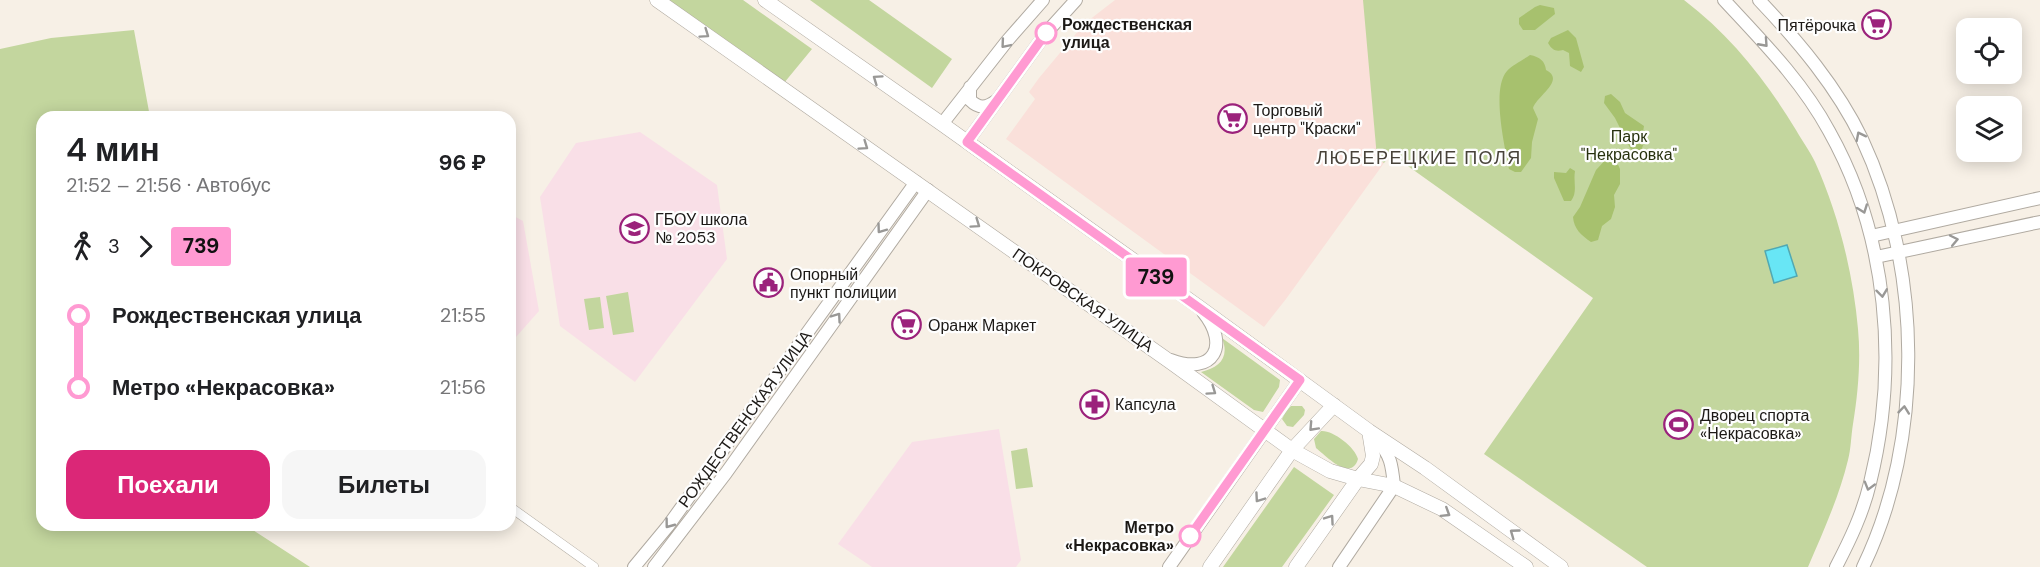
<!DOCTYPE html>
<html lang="ru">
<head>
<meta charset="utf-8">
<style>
  :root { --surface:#fff; --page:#f6f6f6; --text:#202124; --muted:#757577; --accent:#db2777 }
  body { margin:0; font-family:"DM Sans",sans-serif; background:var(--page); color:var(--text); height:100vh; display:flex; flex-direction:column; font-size:22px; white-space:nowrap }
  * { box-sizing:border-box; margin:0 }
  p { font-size:20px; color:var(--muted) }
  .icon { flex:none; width:33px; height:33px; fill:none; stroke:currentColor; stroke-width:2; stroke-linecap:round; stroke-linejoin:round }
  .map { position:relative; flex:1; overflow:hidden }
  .drawer { position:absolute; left:36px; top:111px; width:480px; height:420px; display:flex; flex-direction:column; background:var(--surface); border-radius:18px; box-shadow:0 3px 15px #0003 }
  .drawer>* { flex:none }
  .badge { padding:0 12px; border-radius:4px; font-size:21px; line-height:39px }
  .buttons { position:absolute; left:1956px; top:18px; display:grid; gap:12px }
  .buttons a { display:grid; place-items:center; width:66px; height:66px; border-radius:12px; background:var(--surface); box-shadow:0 3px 15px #0003; font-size:30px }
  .map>.badge { position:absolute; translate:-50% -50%; box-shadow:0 0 0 3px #fff }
  .legs { display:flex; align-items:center; gap:9px; height:66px; padding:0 30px; font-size:20px }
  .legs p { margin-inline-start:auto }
  .headline { display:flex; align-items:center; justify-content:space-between; height:102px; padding:0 30px }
  h1 { font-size:33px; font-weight:600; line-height:45px }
  .button { display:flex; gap:12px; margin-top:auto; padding:12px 30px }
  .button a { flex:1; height:69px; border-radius:18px; background:var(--accent); color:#fff; font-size:24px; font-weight:600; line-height:69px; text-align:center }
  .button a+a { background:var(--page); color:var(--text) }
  ul { padding:0 30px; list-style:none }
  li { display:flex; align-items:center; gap:21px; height:72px; font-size:22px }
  li i { display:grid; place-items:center; width:9px; height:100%; margin:0 8px; background:currentColor }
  li i::after { content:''; width:15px; height:15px; margin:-8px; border:4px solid; border-radius:50%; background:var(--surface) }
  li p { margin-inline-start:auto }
  li:first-child i { background:linear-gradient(#0000 50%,currentColor 0) }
  li:last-child i { background:linear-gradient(currentColor 50%,#0000 0) }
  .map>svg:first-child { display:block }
  .commercial { fill:#fae0da }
  .education { fill:#f9dfe7 }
  .green { fill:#c3d69e }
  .forest { fill:#a7c16e }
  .water { fill:#68e6f5; stroke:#51a8b2; stroke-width:1.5 }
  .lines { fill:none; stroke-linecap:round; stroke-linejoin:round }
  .minor-casing { stroke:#b0aaa1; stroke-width:10 }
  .tertiary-casing { stroke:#b0aaa1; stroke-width:14 }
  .secondary-casing { stroke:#b0aaa1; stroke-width:15 }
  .minor { stroke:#fff; stroke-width:9 }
  .tertiary { stroke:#fff; stroke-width:12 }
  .secondary { stroke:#fff; stroke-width:14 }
  .oneway { stroke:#999896 }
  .line-1-casing { stroke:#fff; stroke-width:14 }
  .line-1 { stroke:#ff9ad2; stroke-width:9 }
  .stop-1-dot { fill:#fff; stroke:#ff9ad2; stroke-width:3 }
  .labels { text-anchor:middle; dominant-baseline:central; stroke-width:4.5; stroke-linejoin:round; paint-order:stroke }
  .stop-label { font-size:16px; font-weight:bold; fill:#1c1916; stroke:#fefefe; text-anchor:start }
  .poi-label { font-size:16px; fill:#1c1916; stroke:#fefefe; text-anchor:start }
  .park-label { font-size:16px; fill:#28320f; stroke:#fefefe }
  .street-label { font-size:16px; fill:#1c1916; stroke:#fefefe }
  .neighbourhood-label { font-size:18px; letter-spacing:1.5px; fill:#48433a; stroke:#fefefe }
</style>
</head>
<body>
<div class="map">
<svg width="2040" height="567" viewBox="0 0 2040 567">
  <rect width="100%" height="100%" fill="#f7f0e6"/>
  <path class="commercial" d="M 1115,0 L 1364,0 L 1377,157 L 1384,163 L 1286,299 L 1264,327 L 1006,139 L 1035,99 L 1029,92 L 1039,78 L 1084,24 Z"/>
  <path class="education" d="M 640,132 L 717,185 L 727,259 L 635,382 L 560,326 L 540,197 L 576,143 Z
    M 510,214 L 523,221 L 539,311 L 516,337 L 510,338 Z
    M 999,429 L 1021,560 L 1016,567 L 872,567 L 838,544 L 912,442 Z"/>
  <path class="green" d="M 668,0 L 743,0 L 812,49 L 784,83 Z
    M 810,0 L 869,0 L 952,59 L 932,88 Z
    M 1363,0 L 1684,0 C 1731,36 1765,79 1796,130 C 1802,141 1810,151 1815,162 C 1838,213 1853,272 1858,329 C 1861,360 1858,393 1853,424 C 1851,436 1851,449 1848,460 C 1839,497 1823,532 1808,567 L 1647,567 L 1484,454 L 1593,298 L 1391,154 L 1384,163 L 1377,158 Z
    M 134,30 L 150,117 L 42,117 L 42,525 L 245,525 L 310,567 L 0,567 L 0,49 L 51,38 Z
    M 628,292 L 634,332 L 613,335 L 606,296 Z
    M 600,297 L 604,328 L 589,330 L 584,299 Z
    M 1222,338 L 1280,380 L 1279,387 L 1263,412 L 1254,410 L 1201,372 C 1219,368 1230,358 1222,338 Z
    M 1291,406 L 1302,406 L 1305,410 L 1304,415 L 1293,427 L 1287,426 L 1282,419 L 1286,411 Z
    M 1321,431 C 1333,430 1355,447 1358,459 C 1351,482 1327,457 1316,448 L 1314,439 Z
    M 1027,448 L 1033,487 L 1016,489 L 1011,451 Z
    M 1294,467 L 1334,495 L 1282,567 L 1223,567 Z"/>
  <path class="forest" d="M 1540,5 L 1554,8 L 1555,14 L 1535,30 L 1523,30 L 1519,24 L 1519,18 L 1535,7 Z
    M 1568,30 L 1576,38 L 1584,67 L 1581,72 L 1570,66 L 1569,53 L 1563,50 C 1556,52 1552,50 1548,43 L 1551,38 Z
    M 1530,55 C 1540,57 1545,61 1546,70 C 1566,80 1537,96 1533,108 L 1538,119 L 1532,142 L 1531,158 L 1521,172 L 1515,172 L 1509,169 C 1505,147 1491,89 1507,71 C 1512,65 1523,60 1530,55 Z
    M 1611,94 L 1620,102 L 1625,113 L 1644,126 L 1643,132 L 1646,137 L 1641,151 L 1635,153 L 1630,148 L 1615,118 L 1604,103 L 1605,96 Z
    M 1609,156 L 1615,158 L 1620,169 L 1620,184 L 1614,195 L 1615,207 L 1611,219 L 1602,226 L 1598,240 L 1591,242 C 1581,235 1574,229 1573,217 L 1580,207 L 1596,170 Z
    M 1570,168 L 1575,171 C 1573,182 1578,192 1571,201 L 1564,201 L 1554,178 L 1554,172 L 1566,173 Z"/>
  <path class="water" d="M 1787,245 L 1797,276 L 1774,283 L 1765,251 Z"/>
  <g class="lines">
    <defs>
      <path id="minor" d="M 510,507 L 594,567"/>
      <path id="tertiary" d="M 1724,0 C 1762,41 1802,81 1829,131 C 1888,236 1899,366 1870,483 C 1863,513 1850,540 1836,567
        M 1759,0 C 1798,41 1837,87 1862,139 C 1922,267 1925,439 1863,567
        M 970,87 L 970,100 C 979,109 986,108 996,101
        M 942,124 L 1007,41 L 1043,0
        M 967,142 L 1046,33 L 1076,0
        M 1871,236 L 2040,198
        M 1876,257 L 2040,222
        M 1171,360 C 1214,376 1230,345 1203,312
        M 634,567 L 668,526 L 916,182
        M 654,567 L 726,473 L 928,190
        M 1169,567 L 1300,380
        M 1339,567 L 1394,486 C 1392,465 1391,455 1376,439"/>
      <path id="secondary" d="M 657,0 L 1172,363 L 1292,450 L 1330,471 L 1358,479 L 1394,486 L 1442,509 L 1526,567
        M 765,0 L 942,124 L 1199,307 L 1369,431 L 1425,468 L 1561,567
        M 1210,567 L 1292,450 L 1334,405
        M 1296,567 L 1358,479 L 1371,464 L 1373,456 L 1369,431"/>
    </defs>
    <use href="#minor" class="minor-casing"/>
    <use href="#tertiary" class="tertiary-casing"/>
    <use href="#secondary" class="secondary-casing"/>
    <use href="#minor" class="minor"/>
    <use href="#tertiary" class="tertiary"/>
    <use href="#secondary" class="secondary"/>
  </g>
  <defs><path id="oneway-chevron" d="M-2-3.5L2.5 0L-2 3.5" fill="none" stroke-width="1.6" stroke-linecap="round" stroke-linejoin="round" transform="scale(1.5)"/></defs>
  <g class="oneway">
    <use href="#oneway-chevron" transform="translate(705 34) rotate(35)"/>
    <use href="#oneway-chevron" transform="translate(1764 43) rotate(48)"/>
    <use href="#oneway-chevron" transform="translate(1005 44) rotate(130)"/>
    <use href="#oneway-chevron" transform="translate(877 79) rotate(-145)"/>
    <use href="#oneway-chevron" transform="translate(1860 136) rotate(-117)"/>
    <use href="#oneway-chevron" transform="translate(864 146) rotate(35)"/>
    <use href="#oneway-chevron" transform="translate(1863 209) rotate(70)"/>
    <use href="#oneway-chevron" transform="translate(976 224) rotate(35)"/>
    <use href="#oneway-chevron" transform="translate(881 229) rotate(126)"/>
    <use href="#oneway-chevron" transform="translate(1954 240) rotate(-12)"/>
    <use href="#oneway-chevron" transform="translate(1882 293) rotate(83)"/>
    <use href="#oneway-chevron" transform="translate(837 317) rotate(-55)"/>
    <use href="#oneway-chevron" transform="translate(1212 391) rotate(35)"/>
    <use href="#oneway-chevron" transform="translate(1904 410) rotate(-84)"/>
    <use href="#oneway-chevron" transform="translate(1313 427) rotate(133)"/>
    <use href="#oneway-chevron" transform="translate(1869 486) rotate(106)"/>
    <use href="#oneway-chevron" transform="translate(1259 498) rotate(125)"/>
    <use href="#oneway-chevron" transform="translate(1446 513) rotate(32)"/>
    <use href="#oneway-chevron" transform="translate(1330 519) rotate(-55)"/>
    <use href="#oneway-chevron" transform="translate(669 524) rotate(127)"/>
    <use href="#oneway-chevron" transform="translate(1514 533) rotate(-144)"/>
  </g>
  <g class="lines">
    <defs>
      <path id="line-1" d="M 1046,33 L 967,142 L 1300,380 L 1190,536"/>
    </defs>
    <use href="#line-1" class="line-1-casing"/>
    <use href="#line-1" class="line-1"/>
  </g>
  <defs>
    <symbol id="supermarket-ring" viewBox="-11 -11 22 22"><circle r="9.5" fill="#fefefe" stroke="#9b227b" stroke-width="1.5"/><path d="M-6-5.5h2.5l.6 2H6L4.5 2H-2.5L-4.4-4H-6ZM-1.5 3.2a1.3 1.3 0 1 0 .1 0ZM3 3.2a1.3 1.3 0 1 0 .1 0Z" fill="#9b227b"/></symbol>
    <symbol id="school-ring" viewBox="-11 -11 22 22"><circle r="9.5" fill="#fefefe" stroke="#9b227b" stroke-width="1.5"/><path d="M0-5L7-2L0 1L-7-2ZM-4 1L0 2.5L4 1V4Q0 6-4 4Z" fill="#9b227b"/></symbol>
    <symbol id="civic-ring" viewBox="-11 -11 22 22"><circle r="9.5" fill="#fefefe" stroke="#9b227b" stroke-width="1.5"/><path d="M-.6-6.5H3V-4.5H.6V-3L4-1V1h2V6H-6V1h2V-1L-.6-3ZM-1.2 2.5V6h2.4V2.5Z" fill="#9b227b"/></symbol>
    <symbol id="pharmacy-ring" viewBox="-11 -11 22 22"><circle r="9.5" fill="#fefefe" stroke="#9b227b" stroke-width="1.5"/><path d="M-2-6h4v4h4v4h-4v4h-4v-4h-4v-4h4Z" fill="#9b227b"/></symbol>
    <symbol id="stadium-ring" viewBox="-11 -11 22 22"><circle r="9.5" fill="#fefefe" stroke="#9b227b" stroke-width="1.5"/><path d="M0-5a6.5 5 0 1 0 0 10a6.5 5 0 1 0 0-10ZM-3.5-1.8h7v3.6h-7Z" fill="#9b227b"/></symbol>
  </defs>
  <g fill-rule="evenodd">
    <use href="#supermarket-ring" x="1860" y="8" width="33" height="33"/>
    <use href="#supermarket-ring" x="1216" y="102" width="33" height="33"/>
    <use href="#school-ring" x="618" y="212" width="33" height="33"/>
    <use href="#civic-ring" x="752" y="266" width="33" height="33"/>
    <use href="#supermarket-ring" x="890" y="308" width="33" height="33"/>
    <use href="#pharmacy-ring" x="1078" y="388" width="33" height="33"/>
    <use href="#stadium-ring" x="1662" y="408" width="33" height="33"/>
  </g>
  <g class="stop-1-dot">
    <circle cx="1046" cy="33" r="10"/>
    <circle cx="1190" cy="536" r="10"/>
  </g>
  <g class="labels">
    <g class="stop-label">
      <text x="1062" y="24">Рождественская<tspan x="1062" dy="18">улица</tspan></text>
      <text x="1174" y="527" text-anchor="end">Метро<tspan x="1174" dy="18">«Некрасовка»</tspan></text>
    </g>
    <g class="poi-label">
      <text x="1856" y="25" text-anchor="end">Пятёрочка</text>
      <text x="1253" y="110">Торговый<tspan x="1253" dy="18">центр "Краски"</tspan></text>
      <text x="655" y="219">ГБОУ школа<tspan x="655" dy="18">№ 2053</tspan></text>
      <text x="790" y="274">Опорный<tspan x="790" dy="18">пункт полиции</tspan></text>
      <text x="928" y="325">Оранж Маркет</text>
      <text x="1115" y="404">Капсула</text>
      <text x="1700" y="415">Дворец спорта<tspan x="1700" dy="18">«Некрасовка»</tspan></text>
    </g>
    <g class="park-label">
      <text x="1629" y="136">Парк<tspan x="1629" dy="18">"Некрасовка"</tspan></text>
    </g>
    <g class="street-label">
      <text transform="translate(1083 300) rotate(35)">ПОКРОВСКАЯ УЛИЦА</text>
      <text transform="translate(745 419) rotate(-54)">РОЖДЕСТВЕНСКАЯ УЛИЦА</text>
    </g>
    <g class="neighbourhood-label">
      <text x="1419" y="158">ЛЮБЕРЕЦКИЕ ПОЛЯ</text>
    </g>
  </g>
</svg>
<div class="buttons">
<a><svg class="icon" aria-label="locate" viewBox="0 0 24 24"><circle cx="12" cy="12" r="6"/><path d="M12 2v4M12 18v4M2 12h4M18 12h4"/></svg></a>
<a><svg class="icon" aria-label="layers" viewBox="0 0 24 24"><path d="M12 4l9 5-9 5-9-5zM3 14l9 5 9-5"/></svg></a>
</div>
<b class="badge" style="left:1156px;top:277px;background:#ff9ad2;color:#111">739</b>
<section class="drawer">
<div class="headline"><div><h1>4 мин</h1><p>21:52 – 21:56 · Автобус</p></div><b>96 ₽</b></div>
<div class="legs"><svg class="icon" aria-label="walk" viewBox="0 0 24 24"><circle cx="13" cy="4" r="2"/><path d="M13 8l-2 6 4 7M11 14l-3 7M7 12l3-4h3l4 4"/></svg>3<svg class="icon" aria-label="forward" viewBox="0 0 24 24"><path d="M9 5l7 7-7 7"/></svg><b class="badge" style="background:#ff9ad2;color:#111">739</b></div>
<ul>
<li><i style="color:#ff9ad2"></i><b>Рождественская улица</b><p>21:55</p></li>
<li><i style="color:#ff9ad2"></i><b>Метро «Некрасовка»</b><p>21:56</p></li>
</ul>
<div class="button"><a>Поехали</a><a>Билеты</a></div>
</section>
</div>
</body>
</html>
